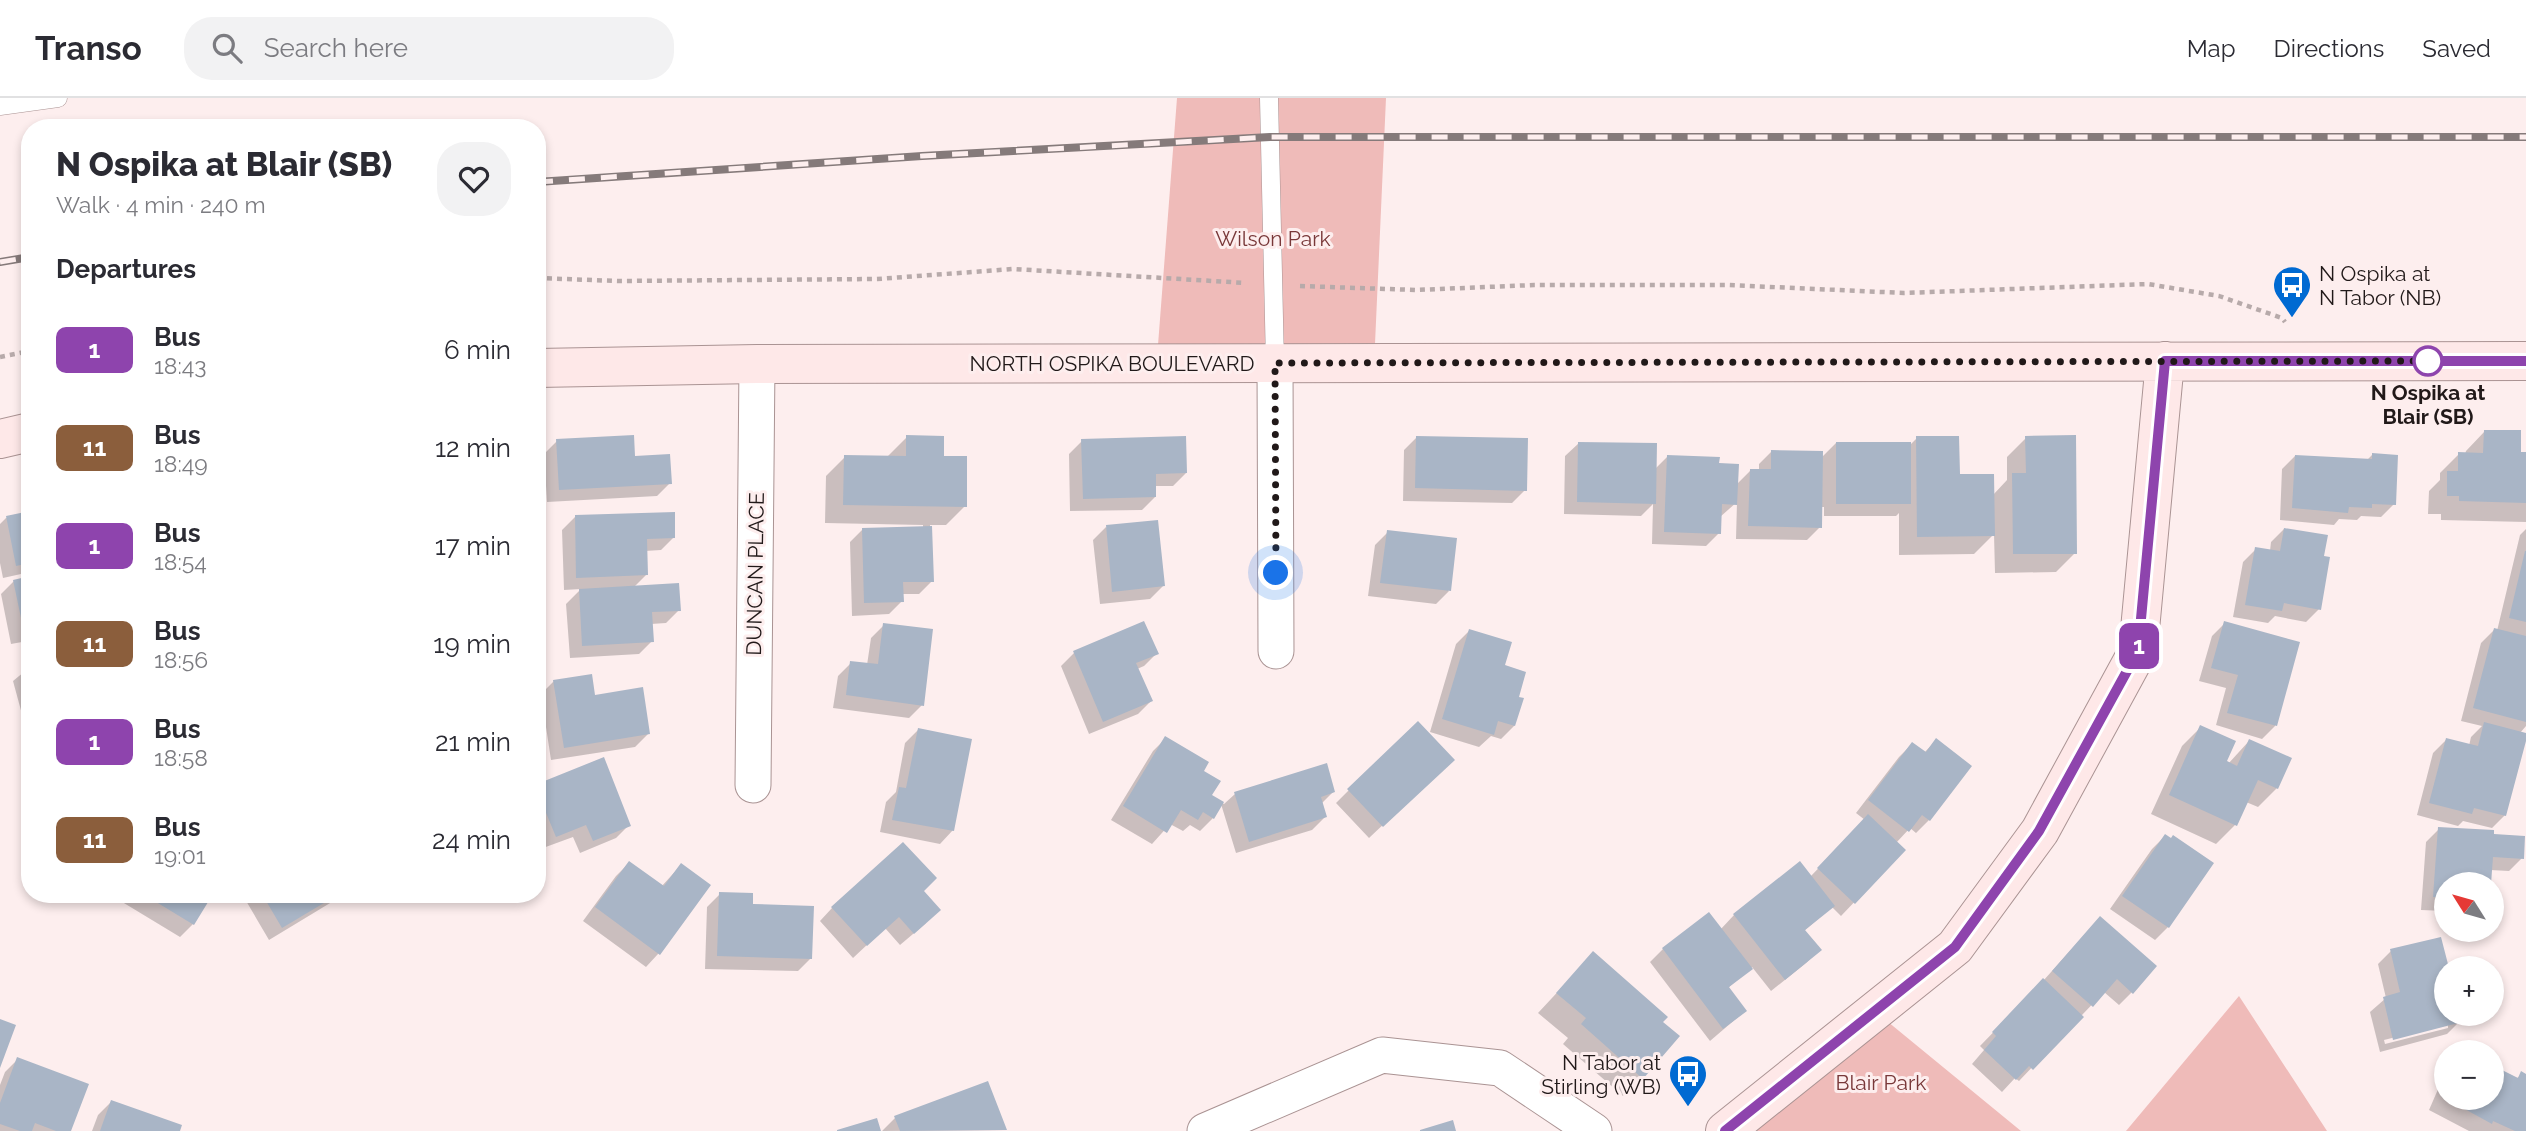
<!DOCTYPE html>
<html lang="en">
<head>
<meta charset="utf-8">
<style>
  :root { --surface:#fff; --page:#f2f2f3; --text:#2b2b33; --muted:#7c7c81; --line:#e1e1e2 }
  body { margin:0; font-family:Raleway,sans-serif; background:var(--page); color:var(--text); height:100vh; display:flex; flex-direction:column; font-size:26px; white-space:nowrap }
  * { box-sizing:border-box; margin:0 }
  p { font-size:23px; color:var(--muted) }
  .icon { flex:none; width:38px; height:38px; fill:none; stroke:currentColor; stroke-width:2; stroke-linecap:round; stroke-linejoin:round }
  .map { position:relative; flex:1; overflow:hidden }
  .side { position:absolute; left:21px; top:21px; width:525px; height:784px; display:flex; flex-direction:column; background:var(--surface); border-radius:28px; box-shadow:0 4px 10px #0003 }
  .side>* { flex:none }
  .badge { padding:0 14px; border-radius:10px; font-size:24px; line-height:46px }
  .needle { width:46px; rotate:307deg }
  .controls { position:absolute; left:2434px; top:774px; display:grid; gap:14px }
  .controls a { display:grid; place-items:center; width:70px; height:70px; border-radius:50%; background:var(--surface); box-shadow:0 4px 10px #0003; font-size:35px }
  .you { position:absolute; width:35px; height:35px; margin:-18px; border:5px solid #fff; border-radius:50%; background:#1a73e8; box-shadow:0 0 0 10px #1a73e833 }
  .map>.badge { position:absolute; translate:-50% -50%; box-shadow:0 0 0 4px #fff }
  h2 { padding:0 35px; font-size:26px; line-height:63px }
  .round { display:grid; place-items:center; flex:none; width:74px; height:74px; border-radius:28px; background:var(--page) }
  .overview { display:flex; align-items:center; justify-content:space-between; height:119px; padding:0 35px }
  h1 { font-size:33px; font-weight:800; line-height:52px }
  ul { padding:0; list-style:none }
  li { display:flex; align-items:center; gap:21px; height:98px; padding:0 35px }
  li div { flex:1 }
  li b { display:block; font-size:26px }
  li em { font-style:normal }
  li .badge { min-width:77px; font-weight:700; text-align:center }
  header { display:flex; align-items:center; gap:42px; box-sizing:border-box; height:98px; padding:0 35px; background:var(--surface); border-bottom:2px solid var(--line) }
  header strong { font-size:33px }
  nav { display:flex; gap:38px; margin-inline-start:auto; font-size:24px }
  .search { width:490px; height:63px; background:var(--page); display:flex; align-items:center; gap:18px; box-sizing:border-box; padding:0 24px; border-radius:28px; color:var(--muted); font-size:26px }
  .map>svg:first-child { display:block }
  .green { fill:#efbbb9 }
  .shadow { fill:#0003; fill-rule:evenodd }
  .building { fill:#a9b5c6 }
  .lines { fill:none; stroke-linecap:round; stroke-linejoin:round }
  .lane-casing { stroke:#aa9393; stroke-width:19 }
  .street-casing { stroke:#aa9393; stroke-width:37 }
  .secondary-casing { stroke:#aa9393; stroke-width:40 }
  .path { stroke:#b7aaaa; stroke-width:4.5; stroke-dasharray:5 5; stroke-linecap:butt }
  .lane { stroke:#fff; stroke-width:18 }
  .street { stroke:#fff; stroke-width:35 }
  .secondary { stroke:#fee8e8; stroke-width:38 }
  .rail-casing { stroke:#857a7a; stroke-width:8 }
  .rail { stroke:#fdeeee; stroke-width:5; stroke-dasharray:16; stroke-linecap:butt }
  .line-casing { stroke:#fff; stroke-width:16 }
  .line { stroke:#8e44ad; stroke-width:10 }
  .walk { stroke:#211919; stroke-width:7; stroke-dasharray:0 12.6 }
  .stop-dot { fill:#fff; stroke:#8e44ad; stroke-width:3.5 }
  .labels { text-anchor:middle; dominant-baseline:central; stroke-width:6; stroke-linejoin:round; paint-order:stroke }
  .park-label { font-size:21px; fill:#793839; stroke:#fdeeee }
  .poi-label { font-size:21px; fill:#211919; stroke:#fdeeee; text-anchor:start }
  .street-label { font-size:21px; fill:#211919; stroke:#fdeeee }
  .stop-label { font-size:21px; font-weight:bold; fill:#211919; stroke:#fdeeee }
</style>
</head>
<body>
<header>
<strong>Transo</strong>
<div class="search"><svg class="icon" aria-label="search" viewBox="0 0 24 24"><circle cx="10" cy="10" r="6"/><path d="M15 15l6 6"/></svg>Search here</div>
<nav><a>Map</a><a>Directions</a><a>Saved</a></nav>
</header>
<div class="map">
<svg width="2526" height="1033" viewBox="0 0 2526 1033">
  <rect width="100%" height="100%" fill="#fdeeee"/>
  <path class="green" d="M 1177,0 L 1386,0 L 1375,246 L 1158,247 Z
    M 2239,898 L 2327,1033 L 2126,1033 Z
    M 1882,919 L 2021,1033 L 1738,1033 Z"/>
  <path class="shadow" d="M 2485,333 L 2519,356 L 2526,356 L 2526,424 L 2441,422 L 2441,416 L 2428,416 L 2429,393 L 2440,382 L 2440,375 L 2459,356 L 2465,356 L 2466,353 Z
    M 907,339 L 942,359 L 965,408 L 946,427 L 930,427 L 932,483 L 919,496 L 902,496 L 902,503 L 889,516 L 852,518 L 850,444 L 863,431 L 923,430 L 923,427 L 825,425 L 826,378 L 845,359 L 887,359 Z
    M 1417,339 L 1525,392 L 1512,405 L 1403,403 L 1404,352 Z
    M 1917,340 L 1958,378 L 1993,397 L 2007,382 L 2007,359 L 2026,340 L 2075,455 L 2056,474 L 1995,475 L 1994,436 L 1974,456 L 1899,457 L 1899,415 L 1896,418 L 1824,418 L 1824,409 L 1820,409 L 1820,429 L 1807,442 L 1736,441 L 1737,404 L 1720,419 L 1719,435 L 1706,448 L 1652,446 L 1653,406 L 1641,418 L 1564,416 L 1565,358 L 1579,345 L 1655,371 L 1668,358 L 1717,367 L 1736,387 L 1750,373 L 1759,373 L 1759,366 L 1772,353 L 1821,360 L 1836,345 L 1909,348 Z
    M 557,343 L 634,360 L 670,385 L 657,398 L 547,404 L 544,356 Z
    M 1082,343 L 1186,375 L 1173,388 L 1154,388 L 1155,399 L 1142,412 L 1070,413 L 1069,356 Z
    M 2372,357 L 2394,406 L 2381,419 L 2361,418 L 2357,422 L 2339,421 L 2334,427 L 2280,422 L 2282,371 L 2295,358 L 2367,362 Z
    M 30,415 L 30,474 L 3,480 L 0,465 L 0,426 L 6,420 Z
    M 575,419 L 674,439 L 661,452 L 645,453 L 646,477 L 633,490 L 679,512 L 666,525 L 651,526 L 652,543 L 639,556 L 570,560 L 566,506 L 581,491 L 564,492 L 562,432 Z
    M 1106,429 L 1163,488 L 1150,501 L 1100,506 L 1093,442 Z
    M 2284,431 L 2319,511 L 2306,524 L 2275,518 L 2268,525 L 2233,519 L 2243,464 L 2256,451 L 2270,453 L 2271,444 Z
    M 2526,431 L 2526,628 L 2520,635 L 2505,717 L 2492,730 L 2463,723 L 2458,728 L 2417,717 L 2433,655 L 2446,642 L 2469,648 L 2471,639 L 2482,628 L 2461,623 L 2481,545 L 2494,532 L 2497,533 L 2520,437 Z
    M 1388,434 L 1449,493 L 1436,506 L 1368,498 L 1375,447 Z
    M 30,480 L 30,564 L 26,564 L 22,544 L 11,546 L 1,496 L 14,483 Z
    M 1143,525 L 1157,555 L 1144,568 L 1137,571 L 1151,603 L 1138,616 L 1089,636 L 1061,568 L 1074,555 Z
    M 2225,525 L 2298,545 L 2275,628 L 2262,641 L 2216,627 L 2226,590 L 2199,583 L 2212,538 Z
    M 884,527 L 922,607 L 909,620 L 833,610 L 838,578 L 851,565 L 867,567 L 871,540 Z
    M 1469,533 L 1503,569 L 1517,600 L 1514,628 L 1501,641 L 1491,638 L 1479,649 L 1430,634 L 1456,546 Z
    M 30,569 L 30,630 L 26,631 L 13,583 Z
    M 554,583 L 648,636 L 635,649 L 551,662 L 541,596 Z
    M 2201,629 L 2225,664 L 2228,666 L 2249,643 L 2277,690 L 2258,709 L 2246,704 L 2235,727 L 2216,746 L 2151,716 L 2182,648 Z
    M 918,632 L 953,732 L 940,746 L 880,734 L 886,704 L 896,694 L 905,645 Z
    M 1166,640 L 1202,673 L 1210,697 L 1224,706 L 1235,696 L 1326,668 L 1333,694 L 1321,706 L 1325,719 L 1312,732 L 1236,755 L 1221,706 L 1213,720 L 1200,733 L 1190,727 L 1183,733 L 1170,726 L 1152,746 L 1111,722 L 1153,653 Z
    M 1936,642 L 1929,722 L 1916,735 L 1910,730 L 1896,745 L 1904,752 L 1841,818 L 1832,809 L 1804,833 L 1819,852 L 1806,865 L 1771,893 L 1752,869 L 1728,890 L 1745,913 L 1710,943 L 1650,864 L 1663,851 L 1720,832 L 1734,817 L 1810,779 L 1865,722 L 1856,715 L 1899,659 L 1912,646 L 1924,655 Z
    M 1439,674 L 1369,740 L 1336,705 L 1349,692 Z
    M 537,688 L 629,727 L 616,740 L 580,755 L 573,739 L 543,750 L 537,737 Z
    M 30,714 L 30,731 L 21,722 Z
    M 2439,731 L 2522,760 L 2509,773 L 2490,772 L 2446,786 L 2446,813 L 2421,812 L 2426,744 Z
    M 2165,738 L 2168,829 L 2155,842 L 2110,811 L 2152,751 Z
    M 629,765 L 661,789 L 681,767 L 709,787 L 658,856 L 646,869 L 583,823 L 616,778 Z
    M 922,793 L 926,825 L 900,847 L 885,830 L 853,860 L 820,823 L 832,810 Z
    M 109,796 L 211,796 L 193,826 L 180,839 Z
    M 242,796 L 345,796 L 269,842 Z
    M 720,796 L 751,808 L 811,860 L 798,873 L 705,871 L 707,809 Z
    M 2087,834 L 2132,894 L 2119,907 L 2104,894 L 2019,983 L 2015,980 L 2002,994 L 1972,966 L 1984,952 L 1980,948 L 2043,883 Z
    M 2391,853 L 2446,870 L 2446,915 L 2460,923 L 2447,936 L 2380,954 L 2370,914 L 2386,900 L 2378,866 ZM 2448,926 L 2448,930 L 2385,946 L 2384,942 Z
    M 1593,856 L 1642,979 L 1623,998 L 1563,946 L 1568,940 L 1538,915 Z
    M 18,961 L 69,1033 L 0,1033 L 0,987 L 5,974 Z
    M 2492,969 L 2516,981 L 2522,976 L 2526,978 L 2526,1033 L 2469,1033 L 2429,1012 L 2446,973 L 2446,999 L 2492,999 Z
    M 111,1004 L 178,1033 L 92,1033 L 98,1017 Z
    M 895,1020 L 1005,1032 L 882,1033 Z"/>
  <path class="building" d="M 2484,332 L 2521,332 L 2521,354 L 2526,354 L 2526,405 L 2459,403 L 2459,398 L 2447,398 L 2447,373 L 2458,373 L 2458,354 L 2483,355 Z
    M 634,337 L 635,358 L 670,356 L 672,386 L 559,392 L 556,341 Z
    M 906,337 L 944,338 L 944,358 L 967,358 L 967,409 L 843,407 L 844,357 L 906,358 Z
    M 2076,337 L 2077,456 L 2013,456 L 2012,375 L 2026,375 L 2025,338 Z
    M 1186,338 L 1187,375 L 1156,376 L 1156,399 L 1083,401 L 1081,341 Z
    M 1416,338 L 1528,340 L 1527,393 L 1415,390 Z
    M 1916,338 L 1959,338 L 1960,376 L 1994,376 L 1995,438 L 1917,439 Z
    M 1578,344 L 1657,345 L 1656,406 L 1577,404 Z
    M 1836,344 L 1911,344 L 1911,406 L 1836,406 Z
    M 1771,352 L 1823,353 L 1822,430 L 1748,428 L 1750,371 L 1771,371 Z
    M 2372,355 L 2398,357 L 2396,407 L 2372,406 L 2372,410 L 2349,409 L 2348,415 L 2292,410 L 2295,357 L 2372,361 Z
    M 1667,357 L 1720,359 L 1719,365 L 1739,366 L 1737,407 L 1722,406 L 1721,436 L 1664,434 Z
    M 30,413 L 30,465 L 16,468 L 6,418 Z
    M 675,414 L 675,440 L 647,441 L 648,477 L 576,480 L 575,417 Z
    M 1158,422 L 1165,488 L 1112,494 L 1106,427 Z
    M 932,428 L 934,484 L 903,484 L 904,504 L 864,505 L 862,430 Z
    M 2284,430 L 2328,437 L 2324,458 L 2330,459 L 2321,512 L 2284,505 L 2282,513 L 2245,507 L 2255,449 L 2280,453 Z
    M 1387,432 L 1457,440 L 1451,493 L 1380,485 Z
    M 2525,453 L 2526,453 L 2526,524 L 2509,520 Z
    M 30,478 L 30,533 L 24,534 L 13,482 Z
    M 679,485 L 681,513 L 652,514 L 654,544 L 582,548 L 579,491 Z
    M 1144,523 L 1159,556 L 1136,565 L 1153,603 L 1103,624 L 1073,553 Z
    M 2224,523 L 2300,544 L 2277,628 L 2227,615 L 2238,577 L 2211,570 Z
    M 883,525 L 933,531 L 924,608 L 846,597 L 850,563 L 878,566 Z
    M 2494,530 L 2526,538 L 2526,624 L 2473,610 Z
    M 1469,531 L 1512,544 L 1505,567 L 1526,574 L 1519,599 L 1524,600 L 1515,628 L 1498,623 L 1494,637 L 1442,621 Z
    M 592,576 L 595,597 L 643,589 L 650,636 L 564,650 L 553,582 Z
    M 1418,623 L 1455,662 L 1383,729 L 1347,691 Z
    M 2484,624 L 2526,635 L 2526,643 L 2506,718 L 2474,710 L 2472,716 L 2429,705 L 2446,640 L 2478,648 Z
    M 2200,627 L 2236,643 L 2227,663 L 2237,668 L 2249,641 L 2292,660 L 2278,691 L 2258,682 L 2237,728 L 2169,697 Z
    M 918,630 L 972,641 L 954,733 L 892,722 L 899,689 L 906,690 Z
    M 1165,638 L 1209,664 L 1204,673 L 1221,683 L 1212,697 L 1224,704 L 1214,721 L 1203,714 L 1198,722 L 1181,712 L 1167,735 L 1123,708 Z
    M 1936,640 L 1972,668 L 1930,723 L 1922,717 L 1909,734 L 1868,702 L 1912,644 L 1926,654 Z
    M 604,659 L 631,728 L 593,743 L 586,727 L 556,739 L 537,693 L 537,686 Z
    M 1327,665 L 1335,694 L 1321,699 L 1327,719 L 1249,744 L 1234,694 Z
    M 1868,716 L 1906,752 L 1855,806 L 1817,770 Z
    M 2438,729 L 2494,732 L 2494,736 L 2525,738 L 2524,761 L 2493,759 L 2491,786 L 2446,786 L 2446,800 L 2433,799 Z
    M 2165,736 L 2171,740 L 2173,737 L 2214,765 L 2169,830 L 2122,798 Z
    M 903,744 L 937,780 L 924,793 L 941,812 L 914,836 L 899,819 L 867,848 L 831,809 Z
    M 629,763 L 664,788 L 681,765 L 711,787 L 660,857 L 595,809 Z
    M 1800,763 L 1835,808 L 1805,832 L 1822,852 L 1785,882 L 1733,816 Z
    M 719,794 L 753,795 L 753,806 L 814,808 L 812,861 L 717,858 Z
    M 143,796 L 213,796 L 194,827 Z
    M 262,796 L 339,796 L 282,830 Z
    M 1709,814 L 1753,871 L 1729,889 L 1747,913 L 1723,931 L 1662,850 Z
    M 2100,818 L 2157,868 L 2133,896 L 2117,881 L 2093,909 L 2052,873 Z
    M 2441,839 L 2449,870 L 2446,870 L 2446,915 L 2460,915 L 2462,924 L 2393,942 L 2383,899 L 2400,894 L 2390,851 Z
    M 1593,853 L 1668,919 L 1663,924 L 1680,938 L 1643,981 L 1581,926 L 1586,920 L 1556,895 Z
    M 2043,880 L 2084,919 L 2033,972 L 2029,968 L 2016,982 L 1984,952 L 1996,938 L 1992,934 Z
    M 0,921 L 16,927 L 0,970 Z
    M 17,959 L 89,986 L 71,1033 L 56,1033 L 35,1025 L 32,1033 L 20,1033 L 0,1026 L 0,1005 Z
    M 2492,967 L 2518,980 L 2521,973 L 2526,976 L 2526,1033 L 2515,1033 L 2493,1023 L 2492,1026 L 2441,998 L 2446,985 L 2446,999 L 2492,999 Z
    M 988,983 L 1007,1032 L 900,1033 L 894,1018 Z
    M 111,1002 L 182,1027 L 180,1033 L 100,1033 Z
    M 877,1020 L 881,1033 L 837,1033 L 837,1032 Z
    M 1453,1022 L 1456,1033 L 1420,1033 L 1420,1032 Z"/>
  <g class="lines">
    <defs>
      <path id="lane" d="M 1269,0 L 1275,265
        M 0,8 L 58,0"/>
      <path id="street" d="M 1275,265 L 1276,553
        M 753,687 L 757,266
        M 1205,1033 L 1382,957 L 1500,970 L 1594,1033"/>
      <path id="secondary" d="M 537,270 L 757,266 L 2526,263
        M 0,341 L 30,334
        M 1725,1033 L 1955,849 L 2040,733 L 2138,553 L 2165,263"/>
    </defs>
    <use href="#lane" class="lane-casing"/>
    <use href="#street" class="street-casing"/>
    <use href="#secondary" class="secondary-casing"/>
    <path class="path" d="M 537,180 L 618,183 L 877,181 L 1013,171 L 1246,185
      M 1300,188 L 1416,192 L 1534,187 L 1728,187 L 1904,195 L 2148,186 L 2219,198 L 2282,220 L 2285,224
      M 0,259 L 30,253"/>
    <use href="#lane" class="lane"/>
    <use href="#street" class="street"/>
    <use href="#secondary" class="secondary"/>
    <defs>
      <path id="rail" d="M 537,84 L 922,58 L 1270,39 L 2526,39
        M 0,164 L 30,159"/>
    </defs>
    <use href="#rail" class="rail-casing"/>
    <use href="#rail" class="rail"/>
  </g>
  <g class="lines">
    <defs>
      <path id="line" d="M 1725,1033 L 1955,849 L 2039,733 L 2138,553 L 2165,263 L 2526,263"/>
    </defs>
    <use href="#line" class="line-casing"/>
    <use href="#line" class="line"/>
    <path class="walk" d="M 1276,475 L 1275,265 L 2428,263"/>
  </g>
  <defs>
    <symbol id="bus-pin" viewBox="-11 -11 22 30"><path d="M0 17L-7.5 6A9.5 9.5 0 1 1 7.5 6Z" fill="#006ad2" stroke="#fdeeee"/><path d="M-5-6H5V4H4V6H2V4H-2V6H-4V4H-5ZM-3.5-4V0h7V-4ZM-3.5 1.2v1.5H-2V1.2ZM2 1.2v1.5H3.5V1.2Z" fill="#fff"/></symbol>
  </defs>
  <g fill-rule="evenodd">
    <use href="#bus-pin" x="2270" y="165" width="44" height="60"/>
    <use href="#bus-pin" x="1666" y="954" width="44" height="60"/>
  </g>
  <circle class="stop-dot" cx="2428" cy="263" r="14"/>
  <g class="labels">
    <g class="park-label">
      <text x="1273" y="140">Wilson Park</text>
      <text x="1881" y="984">Blair Park</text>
    </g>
    <g class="poi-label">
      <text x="2319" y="175">N Ospika at<tspan x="2319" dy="24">N Tabor (NB)</tspan></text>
      <text x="1661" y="964" text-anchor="end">N Tabor at<tspan x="1661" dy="24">Stirling (WB)</tspan></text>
    </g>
    <g class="street-label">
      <text x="1112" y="265">NORTH OSPIKA BOULEVARD</text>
      <text transform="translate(755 476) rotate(-89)">DUNCAN PLACE</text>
    </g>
    <g class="stop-label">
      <text x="2428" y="294">N Ospika at<tspan x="2428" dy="24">Blair (SB)</tspan></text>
    </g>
  </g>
</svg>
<div class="controls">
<a><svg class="needle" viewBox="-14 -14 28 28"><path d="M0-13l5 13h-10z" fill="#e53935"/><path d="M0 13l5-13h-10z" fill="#7c7c81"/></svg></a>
<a>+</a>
<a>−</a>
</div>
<div class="you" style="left:1276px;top:475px"></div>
<b class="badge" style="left:2139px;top:548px;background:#8e44ad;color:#fff">1</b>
<section class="side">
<div class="overview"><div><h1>N Ospika at Blair (SB)</h1><p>Walk · 4 min · 240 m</p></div><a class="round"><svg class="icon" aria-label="heart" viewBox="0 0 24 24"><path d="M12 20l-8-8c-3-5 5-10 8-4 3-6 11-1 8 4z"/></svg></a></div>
<h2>Departures</h2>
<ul>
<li><span class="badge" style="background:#8e44ad;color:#fff">1</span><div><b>Bus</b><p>18:43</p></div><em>6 min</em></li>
<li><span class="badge" style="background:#8b5e3c;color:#fff">11</span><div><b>Bus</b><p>18:49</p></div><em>12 min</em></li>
<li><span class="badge" style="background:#8e44ad;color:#fff">1</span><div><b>Bus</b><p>18:54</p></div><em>17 min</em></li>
<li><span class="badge" style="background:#8b5e3c;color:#fff">11</span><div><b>Bus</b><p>18:56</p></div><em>19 min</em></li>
<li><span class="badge" style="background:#8e44ad;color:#fff">1</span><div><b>Bus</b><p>18:58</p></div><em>21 min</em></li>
<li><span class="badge" style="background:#8b5e3c;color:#fff">11</span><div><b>Bus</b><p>19:01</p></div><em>24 min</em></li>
</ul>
</section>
</div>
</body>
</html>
